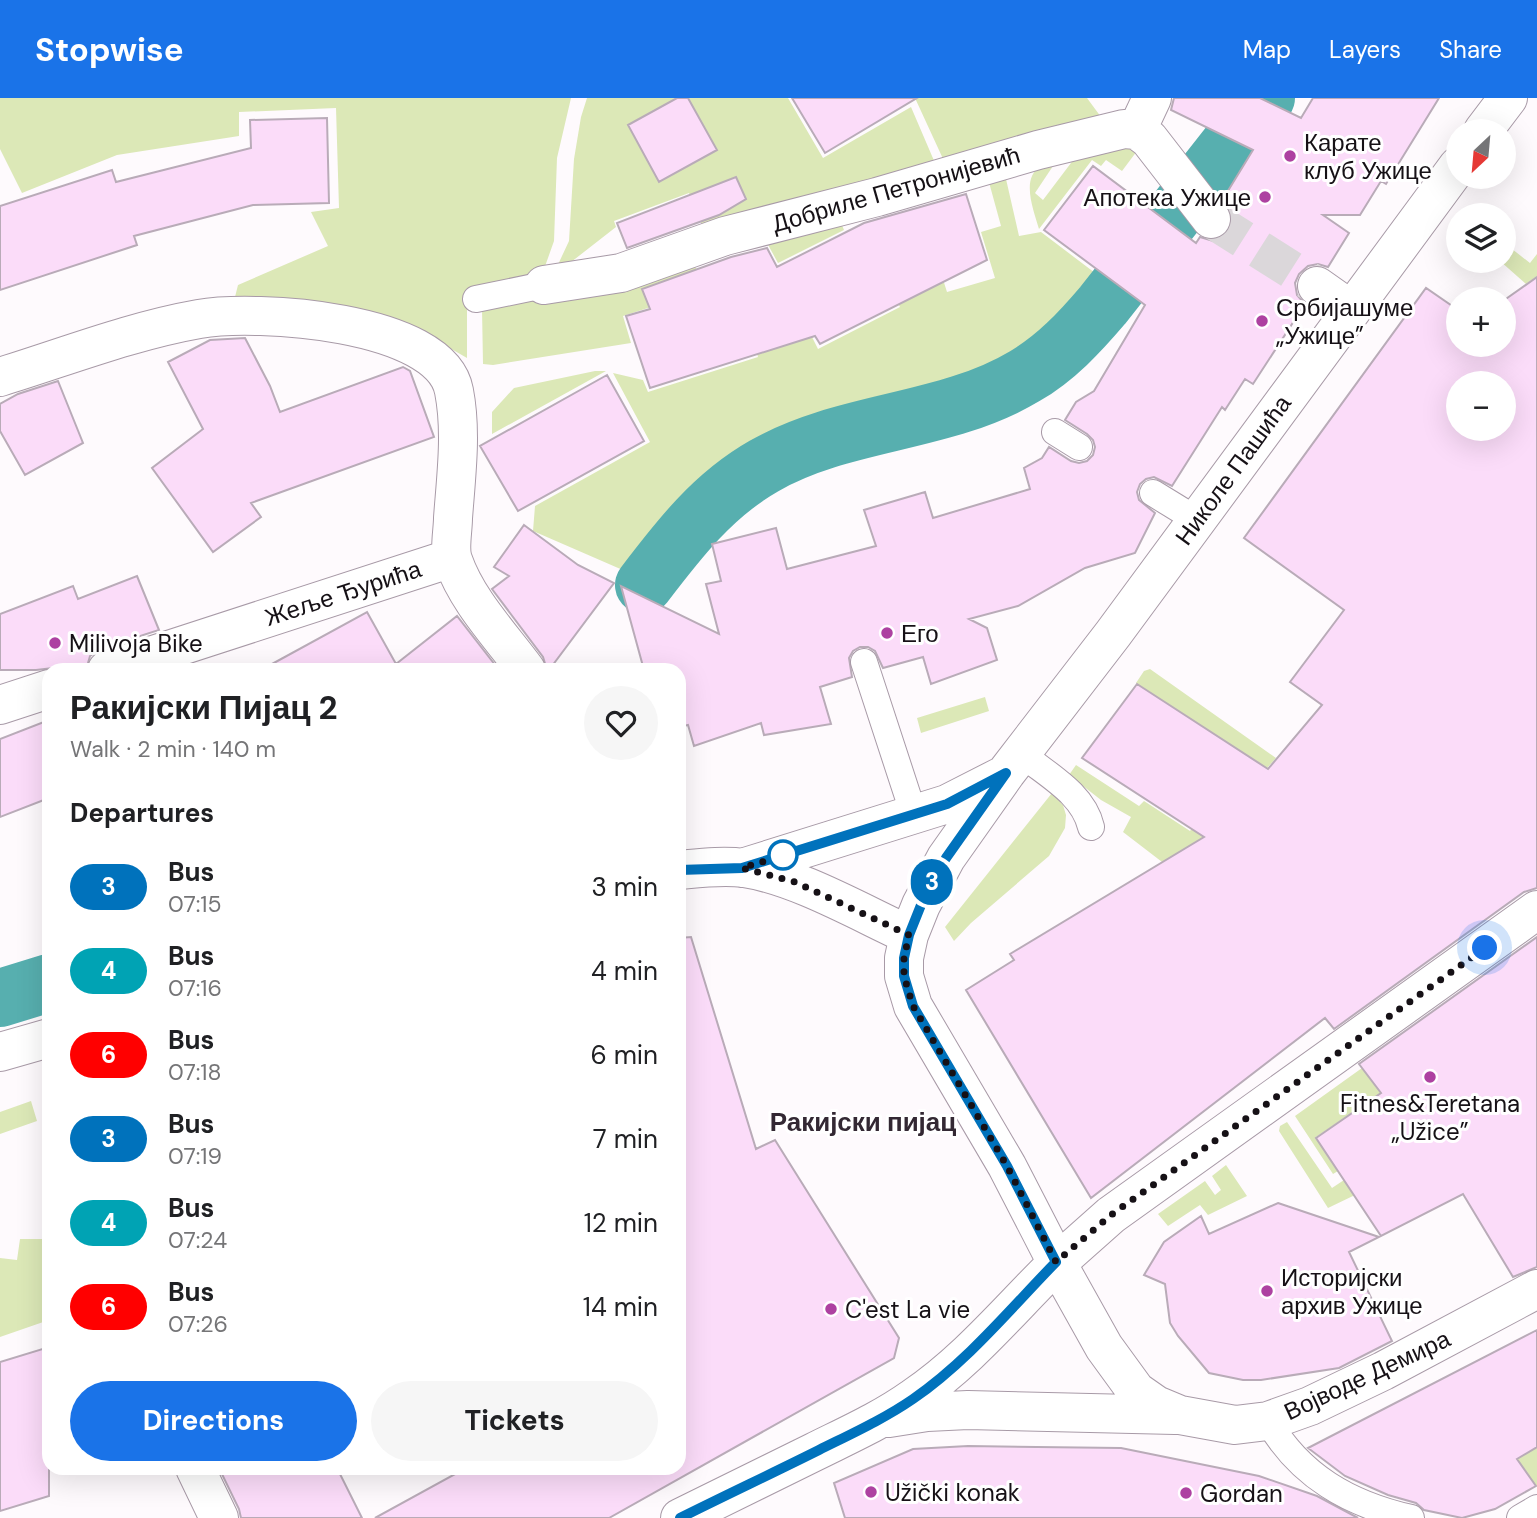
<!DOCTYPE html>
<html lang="en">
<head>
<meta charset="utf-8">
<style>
  :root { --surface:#fff; --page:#f6f6f6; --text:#202124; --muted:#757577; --accent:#1a73e8 }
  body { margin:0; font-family:"DM Sans",sans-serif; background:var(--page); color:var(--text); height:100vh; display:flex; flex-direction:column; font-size:26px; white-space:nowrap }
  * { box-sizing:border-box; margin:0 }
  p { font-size:23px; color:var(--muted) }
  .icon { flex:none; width:38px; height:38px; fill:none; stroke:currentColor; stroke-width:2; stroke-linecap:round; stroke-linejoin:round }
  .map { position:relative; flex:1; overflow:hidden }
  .details { position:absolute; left:42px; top:565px; width:644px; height:812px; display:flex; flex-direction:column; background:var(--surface); border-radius:21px; box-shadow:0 7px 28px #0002 }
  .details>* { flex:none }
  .badge { padding:0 14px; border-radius:23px; font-size:24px; line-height:46px }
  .needle { width:46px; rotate:206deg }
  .buttons { position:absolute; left:1446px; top:21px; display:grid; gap:14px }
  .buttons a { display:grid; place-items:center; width:70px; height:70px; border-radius:50%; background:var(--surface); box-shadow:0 7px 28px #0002; font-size:35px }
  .you { position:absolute; width:35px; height:35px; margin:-18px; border:5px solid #fff; border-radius:50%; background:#1a73e8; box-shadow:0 0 0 10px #1a73e833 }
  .map>.badge { position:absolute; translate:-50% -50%; box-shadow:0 0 0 4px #fff }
  h2 { padding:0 28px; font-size:26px; line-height:63px }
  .round { display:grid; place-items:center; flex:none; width:74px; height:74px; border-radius:37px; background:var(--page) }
  .head { display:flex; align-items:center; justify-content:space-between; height:119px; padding:0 28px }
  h1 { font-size:33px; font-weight:700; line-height:52px }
  .primary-button { display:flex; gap:14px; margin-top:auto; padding:14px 28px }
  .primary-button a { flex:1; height:80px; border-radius:42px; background:var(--accent); color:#fff; font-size:28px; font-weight:700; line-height:80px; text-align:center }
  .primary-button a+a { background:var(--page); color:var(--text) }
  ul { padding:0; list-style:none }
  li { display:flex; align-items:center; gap:21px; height:84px; padding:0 28px }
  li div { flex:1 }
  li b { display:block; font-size:26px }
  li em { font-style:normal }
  li .badge { min-width:77px; font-weight:700; text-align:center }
  header { display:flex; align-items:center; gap:42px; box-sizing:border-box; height:98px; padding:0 35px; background:var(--accent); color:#fff }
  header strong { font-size:33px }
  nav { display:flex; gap:38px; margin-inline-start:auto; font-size:24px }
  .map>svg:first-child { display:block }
  .green { fill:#dce8b7 }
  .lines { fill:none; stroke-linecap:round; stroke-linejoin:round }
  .canal { stroke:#57afaf; stroke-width:58 }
  .building { fill:#fbdcf9; stroke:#b9abb8; stroke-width:2; fill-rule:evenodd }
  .street-tunnel { stroke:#dbd7da; stroke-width:38; stroke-dasharray:38 19; stroke-linecap:butt }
  .lane-casing { stroke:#a89aa7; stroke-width:28 }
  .street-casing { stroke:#a89aa7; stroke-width:40 }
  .secondary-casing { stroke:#a89aa7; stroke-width:40 }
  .lane { stroke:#fff; stroke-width:26 }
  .street { stroke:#fff; stroke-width:38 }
  .secondary { stroke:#fff; stroke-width:38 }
  .line-casing { stroke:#fff; stroke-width:16 }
  .line { stroke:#0072bc; stroke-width:10 }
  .walk { stroke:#161116; stroke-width:7; stroke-dasharray:0 12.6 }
  .poi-dot { fill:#ad41a1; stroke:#fff; stroke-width:2.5 }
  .stop-dot { fill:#fff; stroke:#0072bc; stroke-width:3.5 }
  .labels { text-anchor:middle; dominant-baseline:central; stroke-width:6; stroke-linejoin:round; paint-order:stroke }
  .poi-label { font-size:24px; fill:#161116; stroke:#fff; text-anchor:start }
  .street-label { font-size:24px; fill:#161116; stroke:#fff }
  .neighbourhood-label { font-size:26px; font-weight:bold; fill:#332833; stroke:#fff }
</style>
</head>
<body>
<header>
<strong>Stopwise</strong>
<nav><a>Map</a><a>Layers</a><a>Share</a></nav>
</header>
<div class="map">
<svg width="1537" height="1420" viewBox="0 0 1537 1420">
  <rect width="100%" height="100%" fill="#fefafd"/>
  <path class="green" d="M 0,0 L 571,0 L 557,60 L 554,143 L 543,174 L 467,210 L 467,260 L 434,241 L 234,203 L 238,187 L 328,148 L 311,114 L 339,110 L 336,10 L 239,14 L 239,38 L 117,57 L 22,95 L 0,51 Z
    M 587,0 L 788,0 L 823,60 L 911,9 L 935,65 L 704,132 L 689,95 L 614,123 L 616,129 L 566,168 L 555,173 L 569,143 L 574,61 L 581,19 Z
    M 915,0 L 1087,0 L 1101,19 L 944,63 Z
    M 1112,48 L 1140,49 L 1122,73 L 1106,62 L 1101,68 L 1092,62 L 1039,131 C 1034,113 1020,80 1041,68 C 1045,65 1052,64 1057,62 L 1035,95 L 1043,102 L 1074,61 Z
    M 987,77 L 1006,81 L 1019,138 L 1041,134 L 1103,181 C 1081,213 1049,246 1015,265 C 938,307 838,307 758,347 C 699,377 665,423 625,473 L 533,433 L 535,408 L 650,344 L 613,275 L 643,282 L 648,294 L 758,259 L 747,223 L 793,201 L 818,251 L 900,209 L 876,166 L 933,150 L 947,194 L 995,180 L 981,134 L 1001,128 Z
    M 839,120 L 844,132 L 778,165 L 766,143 Z
    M 1503,144 L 1530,165 L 1537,156 L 1537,178 L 1526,186 L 1500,163 L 1503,163 Z
    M 690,159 L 707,191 L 623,218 L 631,245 L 493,267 L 483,266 L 482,211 Z
    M 595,273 L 606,273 L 492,336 L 492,314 L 514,290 Z
    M 1150,571 L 1276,660 L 1248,691 L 1263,668 L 1136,585 L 1144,573 Z
    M 985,599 L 989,613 L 921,635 L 917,620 Z
    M 1076,667 L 1139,708 L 1144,703 L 1190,733 L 1228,681 L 1263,719 L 1166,767 L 1123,734 L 1131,719 L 1101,702 L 1069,677 Z
    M 1052,695 L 1063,707 L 1066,717 L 1065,730 L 1049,758 L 971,825 L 954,843 L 945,829 Z
    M 1362,970 L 1381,995 L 1316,1039 L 1338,1073 L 1333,1076 L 1295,1018 Z
    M 31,1003 L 37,1023 L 0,1036 L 0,1014 Z
    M 1287,1024 L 1332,1090 L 1344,1082 L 1355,1097 L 1328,1110 L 1279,1033 L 1280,1028 Z
    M 1226,1067 L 1247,1098 L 1208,1117 L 1200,1107 L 1168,1128 L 1158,1116 L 1205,1083 L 1215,1097 L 1221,1092 L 1212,1078 Z
    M 20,1141 L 43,1141 L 49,1151 L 49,1222 L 0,1239 L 0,1160 L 17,1162 Z
    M 1537,1349 L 1537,1389 L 1517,1361 Z"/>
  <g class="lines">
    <path class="canal" d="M 644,487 C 679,441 713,397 764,368 C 844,322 945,326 1025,278 C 1056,260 1080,234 1103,207 L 1266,0
      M 0,900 L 49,885"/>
  </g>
  <path class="building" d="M 677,0 L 688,0 L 717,52 L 659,84 L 628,27 Z
    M 792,0 L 917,0 L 825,55 Z
    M 1174,0 L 1260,0 L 1301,20 L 1313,0 L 1439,0 L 1386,86 L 1381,83 L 1360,117 L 1323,117 L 1349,135 L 1328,169 L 1318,166 L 1308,168 L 1299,176 L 1295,185 L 1297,197 L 1305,206 L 1253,286 L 1245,281 L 1225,312 L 1222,309 L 1172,388 L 1154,379 L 1146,381 L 1140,386 L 1137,394 L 1139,402 L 1155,415 L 1135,455 L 1085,470 L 1018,508 L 969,521 L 987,530 L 997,562 L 931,586 L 923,559 L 883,570 L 875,553 L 868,549 L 860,549 L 853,553 L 849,560 L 852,579 L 820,589 L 831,626 L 764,637 L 761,625 L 694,648 L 688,627 L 679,629 L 679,572 L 644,572 L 621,488 L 719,536 L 706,486 L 721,483 L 712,446 L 776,430 L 787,471 L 876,448 L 864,412 L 925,394 L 933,420 L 1030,391 L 1024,370 L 1042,360 L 1049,349 L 1071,363 L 1079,365 L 1087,363 L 1093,357 L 1095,349 L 1093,342 L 1087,336 L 1065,322 L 1076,304 L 1094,293 L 1145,207 L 1044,132 L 1093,68 L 1196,145 L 1200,139 L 1213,143 L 1225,138 L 1231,130 L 1233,119 L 1223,101 L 1253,52 L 1171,12 Z
    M 327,20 L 329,105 L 253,107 L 134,138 L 137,147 L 0,192 L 0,108 L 112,72 L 116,84 L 251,50 L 250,22 Z
    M 736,79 L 746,101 L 719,117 L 627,150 L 617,125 Z
    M 966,96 L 987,162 L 820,246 L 815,238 L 650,290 L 626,218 L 650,211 L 642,191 L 731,159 L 767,150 L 777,169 L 864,125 Z
    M 1537,179 L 1537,790 L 1524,794 L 1334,931 L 1325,920 L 1091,1100 L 966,892 L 1014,862 L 1010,856 L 1204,739 L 1082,660 L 1137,586 L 1268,671 L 1322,607 L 1290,584 L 1344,512 L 1244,440 L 1426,190 L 1458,212 L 1458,247 L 1503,247 L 1503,203 ZM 1458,285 L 1503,285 L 1503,331 L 1458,331 Z
    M 245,240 L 270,288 L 280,314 L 403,269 L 410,273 L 434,339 L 251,405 L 261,419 L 213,454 L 152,370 L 203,331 L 168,264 L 210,242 Z
    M 607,277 L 644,343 L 518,413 L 480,348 Z
    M 58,283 L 83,345 L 25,377 L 0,333 L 0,306 L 18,296 Z
    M 524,427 L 578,467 L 614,485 L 549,572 L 547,572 L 543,559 L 492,491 L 509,478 L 494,469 Z
    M 137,478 L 159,532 L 100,551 L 90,558 L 86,572 L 59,572 L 53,570 L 36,572 L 0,572 L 0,516 L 73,488 L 78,501 Z
    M 367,514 L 396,566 L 457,518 L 499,572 L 261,572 Z
    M 49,622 L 49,700 L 0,719 L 0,641 Z
    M 691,839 L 756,1051 L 775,1042 L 899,1240 L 894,1260 L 609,1420 L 375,1420 L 466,1370 L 679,1370 L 679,840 Z
    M 1537,839 L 1537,1169 L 1513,1179 L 1463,1096 L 1381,1138 L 1316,1040 L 1381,995 L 1359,966 Z
    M 1278,1105 L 1379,1139 L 1349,1154 L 1392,1243 L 1339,1270 L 1261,1282 L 1243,1282 L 1209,1275 L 1178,1238 L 1170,1225 L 1165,1186 L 1144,1177 L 1164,1144 L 1201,1118 L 1209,1136 Z
    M 1537,1232 L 1537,1349 L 1517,1361 L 1536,1388 L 1495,1411 L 1462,1420 L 1424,1412 L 1416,1405 L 1388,1397 L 1345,1378 L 1308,1350 Z
    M 49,1249 L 49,1398 L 0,1413 L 0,1264 Z
    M 968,1348 L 1121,1350 L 1259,1378 L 1317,1398 L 1358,1420 L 845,1420 L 834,1385 L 913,1351 Z
    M 219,1370 L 337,1370 L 362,1420 L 241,1420 L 239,1411 Z"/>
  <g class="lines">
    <path class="street-tunnel" d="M 1211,121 L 1317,188"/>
    <defs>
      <path id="lane" d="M 476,201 L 544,187
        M 1055,334 L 1079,349
        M 1153,395 L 1197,422
        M 864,564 L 914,717
        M 1022,656 C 1047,677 1083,695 1091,729
        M 1268,1323 C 1300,1378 1349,1406 1411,1420
        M 1520,1420 L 1537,1410"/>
      <path id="street" d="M 1137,32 L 1152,0
        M 544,187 L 621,175 L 725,138 L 877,99 L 1038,52 L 1124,31 L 1137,32 L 1149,41 L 1211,121
        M 1317,188 L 1351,212
        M 0,279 C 65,259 131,233 199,221 C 255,211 441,222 454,293 C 462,334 456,379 453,420 C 453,432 449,451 453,462 C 467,503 501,538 526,572
        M 107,572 L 452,460
        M 0,607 L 49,591
        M 1057,1165 L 1111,1117 L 1537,812
        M 195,1370 L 219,1420"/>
      <path id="secondary" d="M 1483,33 L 1508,0
        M 1458,68 L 1113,536 L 1006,675 L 946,760 L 921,807 L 909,837 L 904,860 L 904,878 L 913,908 L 1007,1068 L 1057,1165 L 1104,1249 L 1136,1293 L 1156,1307 L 1180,1317 L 1235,1327 L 1268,1323 L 1310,1308 L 1383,1273 L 1537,1191
        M 742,770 L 947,706 L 1000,679
        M 679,772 C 700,770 723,767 744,770 C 797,778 859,814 909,837
        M 0,954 L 49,940
        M 889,1320 L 927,1314 L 968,1312 L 1175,1317
        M 680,1420 C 725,1398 770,1376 814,1354 C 848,1337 882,1322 913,1300 C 968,1263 1010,1211 1057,1165"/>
    </defs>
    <use href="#lane" class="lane-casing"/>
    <use href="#street" class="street-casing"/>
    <use href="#secondary" class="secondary-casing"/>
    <use href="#lane" class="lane"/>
    <use href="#street" class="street"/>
    <use href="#secondary" class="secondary"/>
  </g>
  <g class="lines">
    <defs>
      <path id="line" d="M 679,772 L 742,770 L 947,706 L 1006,675 L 946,760 L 921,807 L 909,837 L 904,860 L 904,878 L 913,908 L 1007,1068 L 1056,1164 C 1010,1211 968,1263 913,1301 C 884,1321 851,1336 819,1352 C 773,1375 726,1397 680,1420"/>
    </defs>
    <use href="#line" class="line-casing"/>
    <use href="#line" class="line"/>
    <path class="walk" d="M 783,757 L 791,755 L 742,770 L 795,784 L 909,837 L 904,860 L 904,878 L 913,908 L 1007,1068 L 1056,1164 L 1111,1117 L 1485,850"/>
  </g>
  <g class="poi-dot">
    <circle cx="1290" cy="58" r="7"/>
    <circle cx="1265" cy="99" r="7"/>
    <circle cx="1262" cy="223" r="7"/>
    <circle cx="887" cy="535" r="7"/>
    <circle cx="55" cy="545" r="7"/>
    <circle cx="1430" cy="979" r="7"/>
    <circle cx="1267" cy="1193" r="7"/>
    <circle cx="831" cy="1211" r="7"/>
    <circle cx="871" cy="1394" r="7"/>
    <circle cx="1186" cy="1395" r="7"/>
  </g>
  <circle class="stop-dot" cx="783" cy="757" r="14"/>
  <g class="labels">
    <g class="poi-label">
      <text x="1304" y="44">Карате<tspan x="1304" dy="28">клуб Ужице</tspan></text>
      <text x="1251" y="99" text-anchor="end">Апотека Ужице</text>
      <text x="1276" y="209">Србијашуме<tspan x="1276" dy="28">„Ужице”</tspan></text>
      <text x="901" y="535">Его</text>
      <text x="69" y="545">Milivoja Bike</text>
      <text x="1430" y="1005" text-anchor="middle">Fitnes&amp;Teretana<tspan x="1430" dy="28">„Užice”</tspan></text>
      <text x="1281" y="1179">Историјски<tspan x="1281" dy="28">архив Ужице</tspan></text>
      <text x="845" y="1211">C'est La vie</text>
      <text x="885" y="1394">Užički konak</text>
      <text x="1200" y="1395">Gordan</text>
    </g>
    <g class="street-label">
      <text transform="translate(896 91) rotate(-16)">Добриле Петронијевић</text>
      <text transform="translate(1233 372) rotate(-54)">Николе Пашића</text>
      <text transform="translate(343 495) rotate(-18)">Жеље Ђурића</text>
      <text transform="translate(1367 1277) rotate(-25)">Војводе Демира</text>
    </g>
    <g class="neighbourhood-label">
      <text x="863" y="1024">Ракијски пијац</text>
    </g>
  </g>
</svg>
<div class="buttons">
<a><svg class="needle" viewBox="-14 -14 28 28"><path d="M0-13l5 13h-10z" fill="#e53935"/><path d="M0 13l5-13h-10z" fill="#757577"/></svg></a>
<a><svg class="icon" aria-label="layers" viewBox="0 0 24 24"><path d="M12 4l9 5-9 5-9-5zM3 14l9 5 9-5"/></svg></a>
<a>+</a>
<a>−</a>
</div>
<div class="you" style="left:1485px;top:850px"></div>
<b class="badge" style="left:932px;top:784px;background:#0072bc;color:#fff">3</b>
<section class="details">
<div class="head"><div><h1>Ракијски Пијац 2</h1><p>Walk · 2 min · 140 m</p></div><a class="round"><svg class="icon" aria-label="heart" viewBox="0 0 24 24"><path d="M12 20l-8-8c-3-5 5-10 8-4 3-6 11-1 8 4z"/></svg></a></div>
<h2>Departures</h2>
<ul>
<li><span class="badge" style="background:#0072bc;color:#fff">3</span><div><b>Bus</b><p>07:15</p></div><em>3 min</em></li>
<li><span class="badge" style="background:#00a3b4;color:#fff">4</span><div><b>Bus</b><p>07:16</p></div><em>4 min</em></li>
<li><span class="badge" style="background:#f00;color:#fff">6</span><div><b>Bus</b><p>07:18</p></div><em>6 min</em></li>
<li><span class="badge" style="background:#0072bc;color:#fff">3</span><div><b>Bus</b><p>07:19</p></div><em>7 min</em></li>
<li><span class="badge" style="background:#00a3b4;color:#fff">4</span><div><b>Bus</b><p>07:24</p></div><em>12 min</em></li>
<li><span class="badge" style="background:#f00;color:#fff">6</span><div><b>Bus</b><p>07:26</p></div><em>14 min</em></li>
</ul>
<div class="primary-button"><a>Directions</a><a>Tickets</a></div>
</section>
</div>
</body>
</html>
